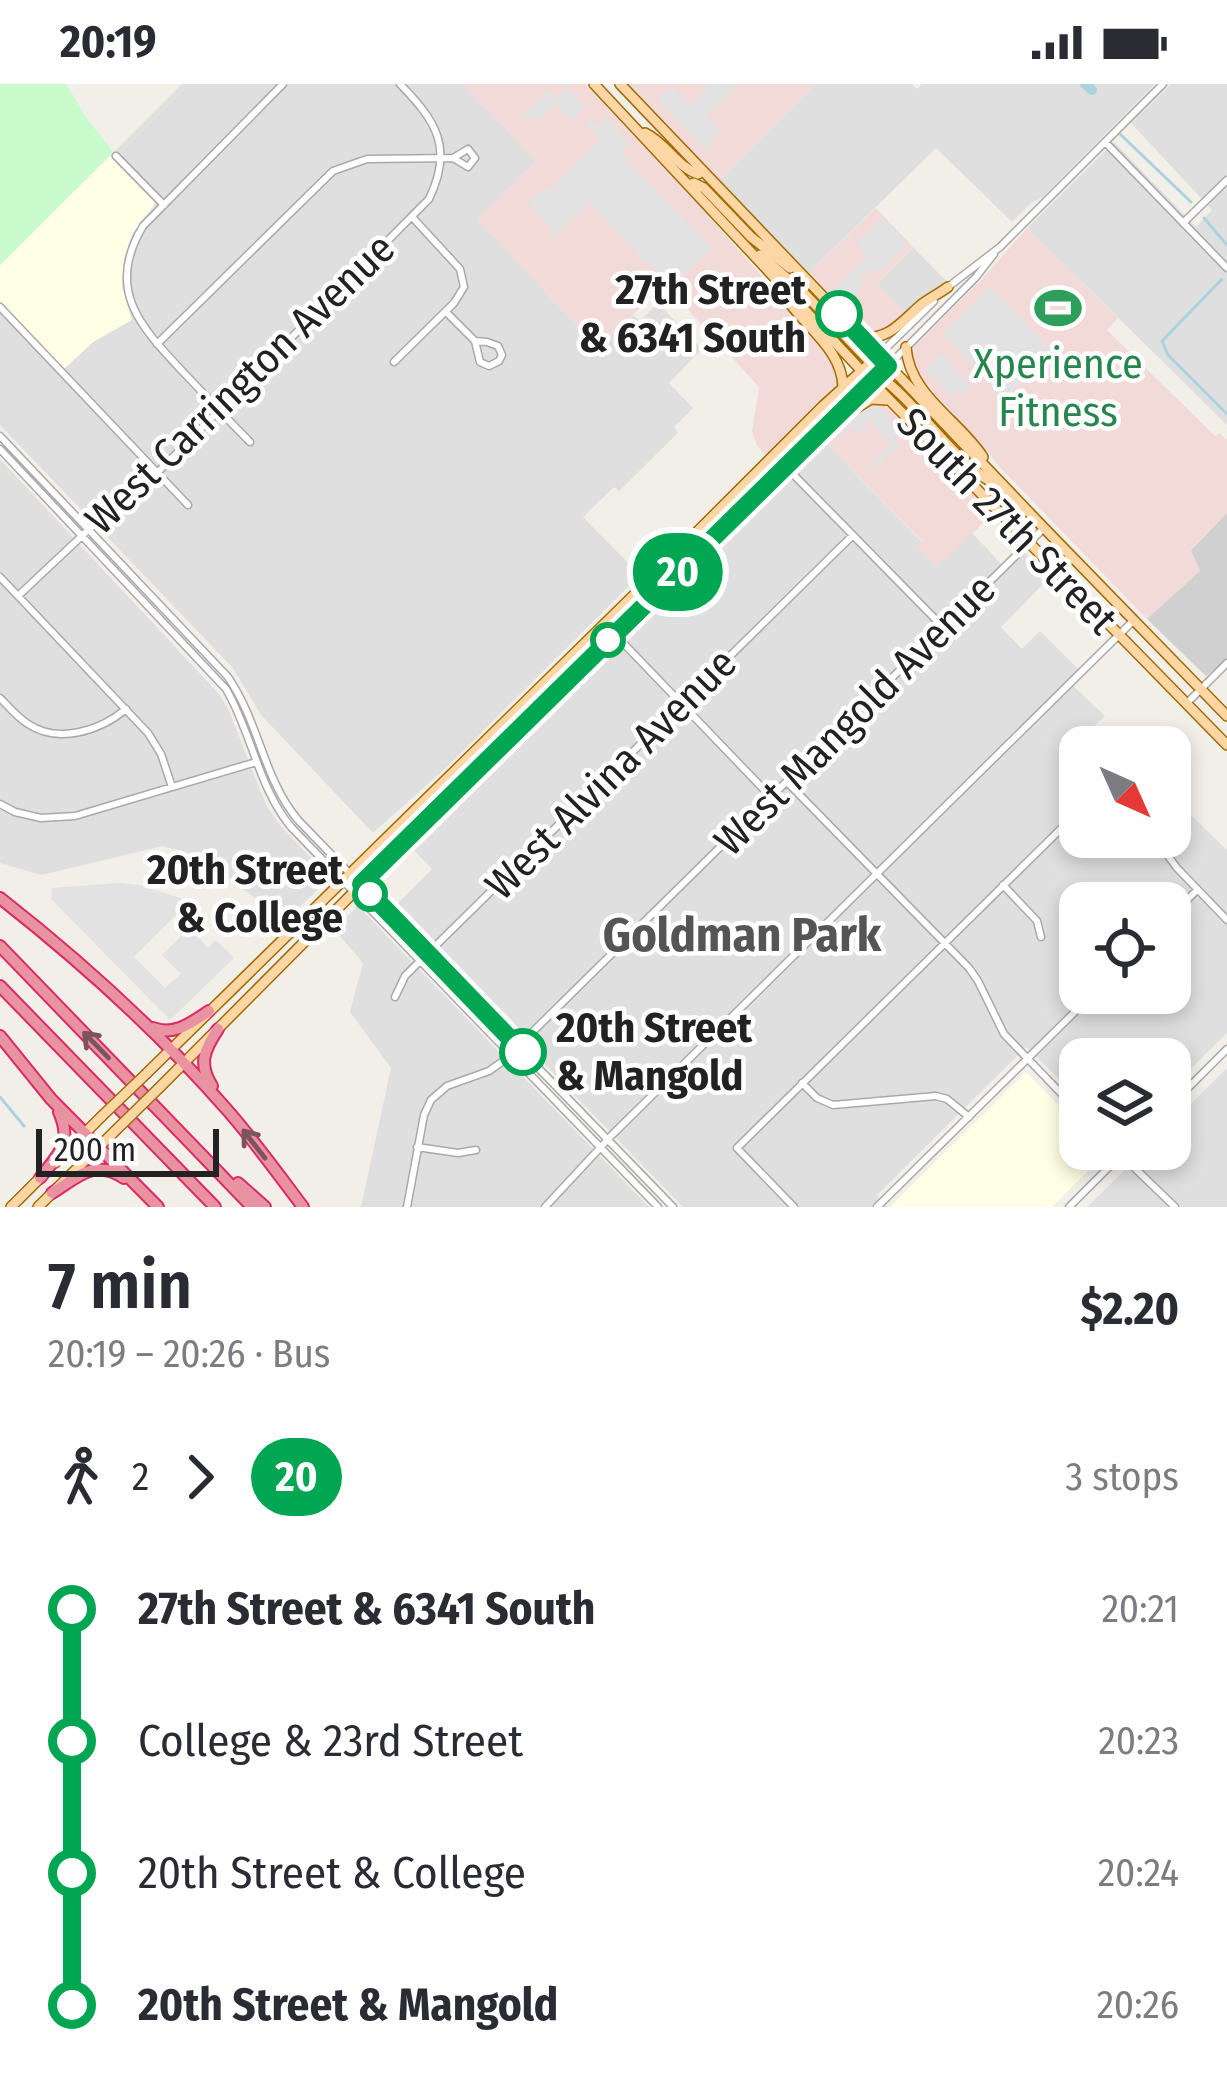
<!DOCTYPE html>
<html lang="en">
<head>
<meta charset="utf-8">
<style>
  :root { --surface:#fff; --page:#f7f7f7; --text:#2b2b33; --muted:#7c7c81 }
  body { margin:0; font-family:"Fira Sans Condensed",sans-serif; background:var(--page); color:var(--text); height:100vh; display:flex; flex-direction:column; font-size:45px; white-space:nowrap }
  * { box-sizing:border-box; margin:0 }
  p { font-size:39px; color:var(--muted) }
  .icon { flex:none; width:66px; height:66px; fill:none; stroke:currentColor; stroke-width:2; stroke-linecap:round; stroke-linejoin:round }
  .map { position:relative; height:1123px; overflow:hidden }
  .panel { display:flex; flex-direction:column; background:var(--surface); flex:1 }
  .panel>* { flex:none }
  .badge { padding:0 24px; border-radius:39px; font-size:42px; line-height:78px }
  .needle { width:78px; rotate:135deg }
  .tools { position:absolute; left:1059px; top:642px; display:grid; gap:24px }
  .tools a { display:grid; place-items:center; width:132px; height:132px; border-radius:24px; background:var(--surface); box-shadow:0 6px 18px #0003; font-size:60px }
  .scale { position:absolute; left:36px; bottom:30px; width:183px; box-sizing:border-box; padding-left:12px; border:6px solid #222; border-top:0; font-size:33px; line-height:42px; white-space:nowrap; color:#222; -webkit-text-stroke:9px #fff; paint-order:stroke }
  .map>.badge { position:absolute; translate:-50% -50%; box-shadow:0 0 0 6px #fff }
  .legs { display:flex; align-items:center; gap:18px; height:132px; padding:0 48px; font-size:39px }
  .legs p { margin-inline-start:auto }
  .overview { display:flex; align-items:center; justify-content:space-between; height:204px; padding:0 48px }
  h1 { font-size:66px; font-weight:600; line-height:90px }
  ul { padding:0 48px; list-style:none }
  li { display:flex; align-items:center; gap:42px; height:132px; font-size:45px }
  li i { display:grid; place-items:center; width:18px; height:100%; margin:0 15px; background:currentColor }
  li i::after { content:''; width:30px; height:30px; margin:-15px; border:9px solid; border-radius:50%; background:var(--surface) }
  li p { margin-inline-start:auto }
  li:first-child i { background:linear-gradient(#0000 50%,currentColor 0) }
  li:last-child i { background:linear-gradient(currentColor 50%,#0000 0) }
  .status { display:flex; justify-content:space-between; align-items:center; height:84px; padding:0 60px; background:var(--surface); direction:ltr }
  .status svg { height:33px; fill:currentColor }
  .map>svg:first-child { display:block }
  .residential { fill:#e0dfdf; fill-rule:evenodd }
  .commercial { fill:#f2dad9 }
  .education { fill:#ffffe5 }
  .religious { fill:#d0d0d0 }
  .park { fill:#c8facc }
  .parking { fill:#e2e2e2 }
  .lines { fill:none; stroke-linecap:round; stroke-linejoin:round }
  .stream { stroke:#aad3df; stroke-width:3 }
  .river { stroke:#aad3df; stroke-width:10 }
  .minor-casing { stroke:#a9a9a9; stroke-width:9 }
  .major-casing { stroke:#a06b00; stroke-width:12 }
  .highway-casing { stroke:#dc2a67; stroke-width:14 }
  .minor { stroke:#fff; stroke-width:6 }
  .major { stroke:#fcd6a4; stroke-width:9 }
  .highway { stroke:#e892a2; stroke-width:10 }
  .major-bridge-casing { stroke:#a06b00; stroke-width:12; stroke-linecap:butt }
  .major-bridge { stroke:#fcd6a4; stroke-width:9 }
  .oneway { stroke:#7b545c }
  .line-1-casing { stroke:#fff; stroke-width:27 }
  .line-1 { stroke:#00a651; stroke-width:18 }
  .stop-1-dot { fill:#fff; stroke:#00a651; stroke-width:6 }
  .labels { text-anchor:middle; dominant-baseline:central; stroke-width:9; stroke-linejoin:round; paint-order:stroke }
  .stop-label { font-size:42px; font-weight:bold; fill:#222; stroke:#fff; text-anchor:end }
  .leisure-label { font-size:42px; fill:#27864d; stroke:#fff }
  .street-label { font-size:42px; fill:#222; stroke:#fff }
  .quarter-label { font-size:48px; font-weight:bold; fill:#555; stroke:#fff }
</style>
</head>
<body>
<div class="status"><b>20:19</b><svg viewBox="0 0 49 12"><path d="M0 12V9h3v3zM5 12V6h3v6zM10 12V3h3v9zM15 12V0h3v12zM26 1h20v11H26zM47 4h2v5h-2z"/></svg></div>
<div class="map">
<svg width="1227" height="1123" viewBox="0 0 1227 1123">
  <rect width="100%" height="100%" fill="#f2efe9"/>
  <path class="residential" d="M 182,0 L 463,0 L 536,77 L 477,135 L 598,264 L 633,231 L 640,237 L 658,219 L 702,265 L 669,299 L 693,324 L 674,343 L 678,349 L 619,407 L 614,403 L 583,433 L 640,491 L 448,682 L 373,749 L 261,631 L 233,584 L 0,341 L 0,217 L 64,284 L 93,258 L 131,236 L 122,202 L 124,175 L 132,150 L 154,123 L 154,117 L 110,72 Z
    M 817,0 L 912,0 L 917,5 L 922,0 L 1155,0 L 1043,113 L 1031,119 L 1012,138 L 936,64 L 809,189 L 720,97 Z
    M 1171,0 L 1227,0 L 1227,341 L 1027,144 L 1114,58 L 1196,143 L 1212,126 L 1131,39 Z
    M 913,163 L 946,197 L 907,230 L 877,199 Z
    M 825,358 L 922,458 L 937,482 L 972,449 L 1007,486 L 1025,469 L 1049,494 L 1001,543 L 1022,565 L 1040,547 L 1078,585 L 1068,597 L 1105,632 L 1092,644 L 1112,663 L 1080,663 L 1080,753 L 1170,753 L 1170,711 L 1227,766 L 1227,949 L 1170,1005 L 1170,975 L 1080,975 L 1080,1015 L 1026,963 L 877,1111 L 888,1123 L 683,1123 L 393,824 L 432,785 L 412,764 ZM 1080,819 L 1170,819 L 1170,909 L 1080,909 Z
    M 0,375 L 219,610 L 228,624 L 266,721 L 279,740 L 330,794 L 291,831 L 277,831 L 202,774 L 163,762 L 41,791 L 0,779 Z
    M 358,822 L 649,1123 L 361,1123 L 391,984 L 350,928 L 363,879 L 334,845 Z
    M 1227,984 L 1227,1123 L 1087,1123 L 1146,1065 L 1170,1065 L 1170,1041 Z"/>
  <path class="commercial" d="M 463,0 L 585,0 L 696,118 L 830,269 L 839,296 L 835,304 L 766,372 L 757,362 L 752,347 L 759,303 L 671,207 L 661,207 L 651,213 L 598,264 L 477,135 L 536,77 Z
    M 628,0 L 817,0 L 720,97 Z
    M 876,124 L 913,163 L 877,199 L 908,231 L 893,244 L 869,251 L 809,189 Z
    M 1027,144 L 1118,234 L 1107,246 L 1215,352 L 1220,349 L 1227,356 L 1227,429 L 1191,465 L 1200,487 L 1147,535 L 997,380 L 987,366 L 984,368 L 917,294 L 910,270 L 913,264 L 982,195 Z
    M 873,318 L 880,318 L 891,327 L 994,429 L 937,483 L 917,463 L 922,457 L 824,357 L 848,333 Z"/>
  <path class="education" d="M 110,72 L 155,119 L 132,150 L 124,175 L 122,202 L 132,236 L 93,258 L 64,285 L 0,217 L 0,181 Z
    M 1026,988 L 1080,1043 L 1080,1065 L 1102,1065 L 1106,1069 L 1052,1123 L 890,1123 Z"/>
  <path class="religious" d="M 1227,429 L 1227,575 L 1206,592 L 1147,535 L 1200,487 L 1191,466 Z"/>
  <path class="park" d="M 0,0 L 66,0 L 88,36 L 113,68 L 0,181 Z"/>
  <path class="parking" d="M 710,0 L 739,0 L 707,32 L 722,48 L 706,65 L 657,16 L 671,3 L 690,21 Z
    M 567,4 L 585,23 L 572,36 L 556,20 L 539,37 L 534,32 L 530,36 L 524,31 L 548,6 L 556,14 Z
    M 607,34 L 631,60 L 621,70 L 711,163 L 679,197 L 675,197 L 665,188 L 661,191 L 650,180 L 648,181 L 590,119 L 553,153 L 549,149 L 553,144 L 528,119 L 544,104 L 548,107 L 600,56 L 586,39 L 590,35 L 598,42 Z
    M 883,133 L 908,159 L 877,189 L 871,184 L 860,195 L 865,200 L 847,218 L 834,205 L 867,173 L 856,160 Z
    M 990,203 L 1052,267 L 1003,315 L 943,249 Z
    M 941,270 L 972,303 L 964,311 L 960,307 L 952,314 L 925,286 Z
    M 872,321 L 874,326 L 878,322 L 903,347 L 894,356 L 899,361 L 875,384 L 872,380 L 891,360 L 871,340 L 875,336 L 873,334 L 864,339 L 867,342 L 858,350 L 850,342 L 839,353 L 836,349 L 852,333 Z
    M 118,799 L 139,801 L 190,817 L 134,873 L 165,904 L 181,890 L 162,871 L 189,844 L 208,864 L 216,856 L 234,874 L 170,936 L 51,815 L 52,804 Z"/>
  <g class="lines">
    <path class="stream" d="M 1120,50 L 1191,118
      M 1204,134 L 1227,161
      M 1222,195 L 1162,257 L 1168,271 L 1227,330
      M 0,1013 L 24,1042"/>
    <path class="river" d="M 1085,0 L 1092,6"/>
    <defs>
      <path id="minor" d="M 1105,58 L 1227,184
        M 116,72 L 164,121
        M 1183,139 L 1227,96
        M 948,203 L 1000,163 L 1163,0
        M 0,223 L 188,421
        M 446,228 L 475,257 L 480,278 L 489,282 L 499,277 L 502,271 L 498,262 L 487,258 L 475,257
        M 157,260 L 333,87 L 367,75 L 453,74 L 468,65 L 475,74 L 468,83 L 453,74
        M 880,270 L 934,217
        M 394,278 L 454,219 L 464,203 L 460,185 L 413,134
        M 888,282 L 976,193 L 994,170
        M 0,352 L 228,593 C 260,640 263,694 298,736 L 673,1123
        M 250,358 C 228,336 207,313 185,290 C 142,244 104,207 143,142 L 283,0
        M 0,365 L 226,605 C 252,649 258,703 291,743 L 658,1123
        M 786,383 L 943,543
        M 0,493 L 148,649 L 161,670 L 172,703
        M 18,512 L 102,433 L 157,389 L 429,115 C 454,64 436,37 400,0
        M 605,540 L 771,713
        M 0,614 C 9,623 17,633 28,640 C 58,660 100,647 126,625
        M 1187,619 L 1227,579
        M 787,698 L 969,884 L 978,897 L 1004,950 L 1080,1029
        M 0,720 L 15,728 L 41,734 L 75,732 L 256,678
        M 1154,753 L 1177,784 L 1227,836
        M 1003,801 L 1037,837 L 1041,853
        M 1170,833 L 1197,806
        M 395,913 L 405,892 L 416,881 L 853,451
        M 802,999 L 817,1014 L 833,1021 L 936,1012 L 947,1015 L 969,1033
        M 1170,1022 L 1227,965
        M 417,1063 L 458,1069 L 476,1066
        M 1115,1065 L 1175,1123
        M 407,1123 L 424,1031 L 431,1016 L 447,1002 L 489,987 L 503,977 L 1044,444
        M 545,1123 L 612,1051 L 1133,537
        M 794,1123 L 737,1064 L 1080,726
        M 877,1123 L 1094,909
        M 1069,1123 L 1127,1065"/>
      <path id="major" d="M 594,0 L 872,298 L 1227,661
        M 620,0 L 1044,444 L 1227,632
        M 645,49 C 666,59 677,83 698,90 L 701,88
        M 689,101 L 694,99 L 704,104 L 751,153 L 790,184
        M 760,171 L 803,208 L 870,278 L 878,283 L 888,282
        M 784,211 C 803,242 842,264 843,303
        M 861,253 C 889,257 902,237 922,220 C 930,214 940,209 948,203
        M 906,263 C 909,311 959,336 983,373
        M 875,289 C 921,320 952,381 1004,405
        M 847,330 L 871,315 L 886,316
        M 147,989 L 637,508 L 823,322 L 878,272
        M 160,1003 L 361,801 L 888,282
        M 55,1079 L 102,1032
        M 11,1123 L 43,1091
        M 38,1123 L 115,1047"/>
      <path id="highway" d="M 0,814 C 83,879 160,949 229,1028 C 255,1058 279,1091 303,1123
        M 0,862 L 252,1123
        M 0,902 L 215,1123
        M 153,944 C 175,952 191,939 209,927
        M 0,952 L 51,1015 L 158,1123
        M 212,1002 C 198,980 204,966 218,945
        M 40,1094 C 58,1071 73,1059 59,1028
        M 238,1099 L 265,1123
        M 52,1109 C 78,1093 94,1074 124,1094"/>
    </defs>
    <use href="#minor" class="minor-casing"/>
    <use href="#major" class="major-casing"/>
    <use href="#highway" class="highway-casing"/>
    <use href="#minor" class="minor"/>
    <use href="#major" class="major"/>
    <use href="#highway" class="highway"/>
    <defs>
      <path id="major-bridge" d="M 102,1032 L 147,989
        M 115,1047 L 160,1003"/>
    </defs>
    <use href="#major-bridge" class="major-bridge-casing"/>
    <use href="#major-bridge" class="major-bridge"/>
  </g>
  <defs><path id="oneway-shaft" d="M-6 0H5M1.5-3L5.5 0L1.5 3" fill="none" stroke-width="1.6" stroke-linecap="round" stroke-linejoin="round" transform="scale(3)"/></defs>
  <g class="oneway">
    <use href="#oneway-shaft" transform="translate(96 961) rotate(-134)"/>
    <use href="#oneway-shaft" transform="translate(254 1060) rotate(-128)"/>
  </g>
  <g class="lines">
    <defs>
      <path id="line-1" d="M 523,968 L 361,800 L 888,282 L 839,230"/>
    </defs>
    <use href="#line-1" class="line-1-casing"/>
    <use href="#line-1" class="line-1"/>
  </g>
  <defs>
    <symbol id="stadium-bare" viewBox="-9 -9 18 18"><path d="M0-5a6.5 5 0 1 0 0 10a6.5 5 0 1 0 0-10ZM-3.5-1.8h7v3.6h-7Z" fill="#2e9e5b" stroke="#fff" stroke-width="2.5" paint-order="stroke"/></symbol>
  </defs>
  <g fill-rule="evenodd">
    <use href="#stadium-bare" x="1025" y="191" width="66" height="66"/>
  </g>
  <g class="stop-1-dot">
    <circle cx="839" cy="230" r="21"/>
    <circle cx="608" cy="556" r="15"/>
    <circle cx="370" cy="810" r="15"/>
    <circle cx="523" cy="968" r="21"/>
  </g>
  <g class="labels">
    <g class="stop-label">
      <text x="806" y="206">27th Street<tspan x="806" dy="48">&amp; 6341 South</tspan></text>
      <text x="343" y="786">20th Street<tspan x="343" dy="48">&amp; College</tspan></text>
      <text x="556" y="944" text-anchor="start">20th Street<tspan x="556" dy="48">&amp; Mangold</tspan></text>
    </g>
    <g class="leisure-label">
      <text x="1058" y="280">Xperience<tspan x="1058" dy="48">Fitness</tspan></text>
    </g>
    <g class="street-label">
      <text transform="translate(240 300) rotate(-44)">West Carrington Avenue</text>
      <text transform="translate(1007 437) rotate(46)">South 27th Street</text>
      <text transform="translate(855 631) rotate(-45)">West Mangold Avenue</text>
      <text transform="translate(611 690) rotate(-45)">West Alvina Avenue</text>
    </g>
    <g class="quarter-label">
      <text x="742" y="851">Goldman Park</text>
    </g>
  </g>
</svg>
<div class="tools">
<a><svg class="needle" viewBox="-14 -14 28 28"><path d="M0-13l5 13h-10z" fill="#e53935"/><path d="M0 13l5-13h-10z" fill="#7c7c81"/></svg></a>
<a><svg class="icon" aria-label="locate" viewBox="0 0 24 24"><circle cx="12" cy="12" r="6"/><path d="M12 2v4M12 18v4M2 12h4M18 12h4"/></svg></a>
<a><svg class="icon" aria-label="layers" viewBox="0 0 24 24"><path d="M12 4l9 5-9 5-9-5zM3 14l9 5 9-5"/></svg></a>
</div>
<div class="scale">200 m</div>
<b class="badge" style="left:678px;top:488px;background:#00a651;color:#fff">20</b>
</div>
<section class="panel">
<div class="overview"><div><h1>7 min</h1><p>20:19 – 20:26 · Bus</p></div><b>$2.20</b></div>
<div class="legs"><svg class="icon" aria-label="walk" viewBox="0 0 24 24"><circle cx="13" cy="4" r="2"/><path d="M13 8l-2 6 4 7M11 14l-3 7M7 12l3-4h3l4 4"/></svg>2<svg class="icon" aria-label="forward" viewBox="0 0 24 24"><path d="M9 5l7 7-7 7"/></svg><b class="badge" style="background:#00a651;color:#fff">20</b><p>3 stops</p></div>
<ul>
<li><i style="color:#00a651"></i><b>27th Street &amp; 6341 South</b><p>20:21</p></li>
<li><i style="color:#00a651"></i><span>College &amp; 23rd Street</span><p>20:23</p></li>
<li><i style="color:#00a651"></i><span>20th Street &amp; College</span><p>20:24</p></li>
<li><i style="color:#00a651"></i><b>20th Street &amp; Mangold</b><p>20:26</p></li>
</ul>
</section>
</body>
</html>
